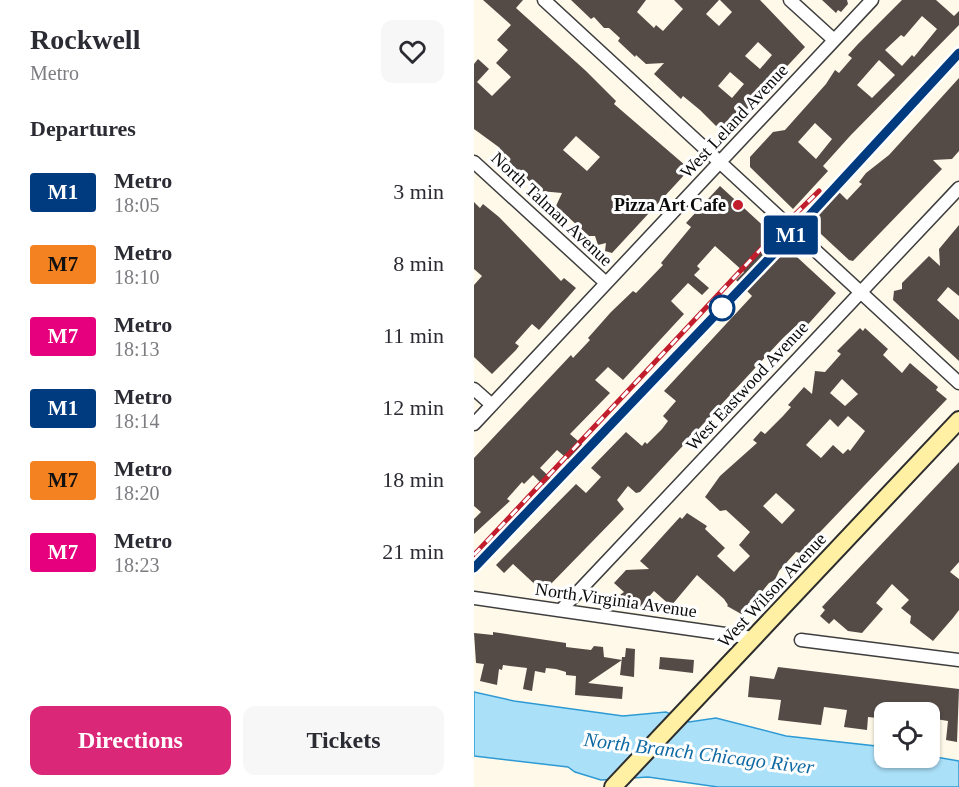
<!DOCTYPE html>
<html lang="en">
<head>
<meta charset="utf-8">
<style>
  :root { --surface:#fff; --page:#f7f7f7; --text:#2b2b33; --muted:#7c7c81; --accent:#db2777 }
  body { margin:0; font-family:"Times New Roman",serif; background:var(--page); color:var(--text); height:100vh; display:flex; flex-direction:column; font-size:22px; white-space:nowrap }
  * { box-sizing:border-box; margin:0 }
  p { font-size:20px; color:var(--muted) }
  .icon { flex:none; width:33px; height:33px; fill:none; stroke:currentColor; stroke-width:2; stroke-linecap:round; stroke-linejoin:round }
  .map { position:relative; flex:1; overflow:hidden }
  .drawer { display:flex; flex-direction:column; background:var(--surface); width:474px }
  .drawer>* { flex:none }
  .badge { padding:0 12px; border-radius:4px; font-size:21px; line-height:39px }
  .controls { position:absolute; left:400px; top:702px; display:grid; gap:12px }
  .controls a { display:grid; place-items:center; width:66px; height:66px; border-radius:12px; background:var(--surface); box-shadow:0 2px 4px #0004; font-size:30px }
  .map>.badge { position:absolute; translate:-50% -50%; box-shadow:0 0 0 3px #fff }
  h2 { padding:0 30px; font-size:22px; line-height:54px }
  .round { display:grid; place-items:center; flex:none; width:63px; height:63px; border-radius:12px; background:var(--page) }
  .head { display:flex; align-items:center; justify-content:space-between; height:102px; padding:0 30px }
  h1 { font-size:28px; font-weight:800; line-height:45px }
  .action { display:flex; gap:12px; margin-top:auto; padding:12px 30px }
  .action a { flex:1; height:69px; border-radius:12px; background:var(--accent); color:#fff; font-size:24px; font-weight:800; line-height:69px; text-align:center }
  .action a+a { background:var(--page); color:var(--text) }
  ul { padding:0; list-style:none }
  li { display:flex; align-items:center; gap:18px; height:72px; padding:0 30px }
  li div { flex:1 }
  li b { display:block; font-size:22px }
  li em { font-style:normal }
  li .badge { min-width:66px; font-weight:700; text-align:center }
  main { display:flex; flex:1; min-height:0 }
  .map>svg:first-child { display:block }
  .water { fill:#abe0f9; stroke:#2e9ad4; stroke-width:1.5 }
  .building { fill:#544b47; fill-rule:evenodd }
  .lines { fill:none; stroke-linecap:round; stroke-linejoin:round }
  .street-casing { stroke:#3e3e3e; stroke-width:15 }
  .secondary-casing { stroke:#2d2d2d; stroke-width:20 }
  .street { stroke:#fff; stroke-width:12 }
  .secondary { stroke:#fff0a4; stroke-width:16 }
  .rail-casing { stroke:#c11d2d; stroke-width:5 }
  .rail { stroke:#fff; stroke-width:3; stroke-dasharray:9; stroke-linecap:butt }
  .line-casing { stroke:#fff; stroke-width:14 }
  .line { stroke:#003b80; stroke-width:9 }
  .poi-dot { fill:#c11d2d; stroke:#fff; stroke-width:2 }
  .stop-dot { fill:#fff; stroke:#003b80; stroke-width:3 }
  .labels { text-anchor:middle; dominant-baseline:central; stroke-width:6; stroke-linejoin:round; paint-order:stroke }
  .street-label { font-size:18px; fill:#0b0b0b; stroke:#fff }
  .poi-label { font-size:18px; font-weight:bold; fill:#0b0b0b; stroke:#fff; text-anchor:end }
  .water-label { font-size:20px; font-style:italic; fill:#0f69a2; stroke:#fff }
</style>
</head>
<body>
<main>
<section class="drawer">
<div class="head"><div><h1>Rockwell</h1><p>Metro</p></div><a class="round"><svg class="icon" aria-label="heart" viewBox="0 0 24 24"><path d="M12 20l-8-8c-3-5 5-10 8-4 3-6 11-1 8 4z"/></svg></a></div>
<h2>Departures</h2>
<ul>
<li><span class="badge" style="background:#003b80;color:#fff">M1</span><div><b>Metro</b><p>18:05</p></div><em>3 min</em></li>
<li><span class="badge" style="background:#f58220;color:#111">M7</span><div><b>Metro</b><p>18:10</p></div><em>8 min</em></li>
<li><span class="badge" style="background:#e6007e;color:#fff">M7</span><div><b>Metro</b><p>18:13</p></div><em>11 min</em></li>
<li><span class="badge" style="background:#003b80;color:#fff">M1</span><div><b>Metro</b><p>18:14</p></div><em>12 min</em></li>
<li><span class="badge" style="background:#f58220;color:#111">M7</span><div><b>Metro</b><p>18:20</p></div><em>18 min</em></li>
<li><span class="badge" style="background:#e6007e;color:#fff">M7</span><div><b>Metro</b><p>18:23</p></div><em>21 min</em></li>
</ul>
<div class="action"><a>Directions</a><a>Tickets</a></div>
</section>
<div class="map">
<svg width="485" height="787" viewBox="0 0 485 787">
  <rect width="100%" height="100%" fill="#fff9e9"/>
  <path class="water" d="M 0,692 L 40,701 L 149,716 L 192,712 L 215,722 L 242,718 L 312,736 L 411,747 L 411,758 L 456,756 L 485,761 L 485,787 L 244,787 L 174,777 L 127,780 L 101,772 L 94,767 L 0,756 Z"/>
  <path class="building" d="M 9,0 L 49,0 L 42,8 L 112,71 L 142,101 L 140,104 L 212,166 L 209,169 L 213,172 L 138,253 L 131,251 L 132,243 L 124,245 L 121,236 L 115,236 L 82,206 L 88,193 L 66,191 L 23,151 L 26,148 L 0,129 L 0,64 L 4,59 L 15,69 L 3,82 L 18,96 L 37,77 L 22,63 L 34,50 L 23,40 L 37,25 ZM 102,136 L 126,157 L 113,171 L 89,150 Z
    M 97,0 L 172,0 L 163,12 L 180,28 L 182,25 L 189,31 L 209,9 L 200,0 L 245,0 L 232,14 L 245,26 L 258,12 L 246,0 L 286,0 L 331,47 L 250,134 L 226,110 L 209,96 L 207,99 L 180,74 L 190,63 L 172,64 L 162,55 L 161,57 L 144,41 L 146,38 L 135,28 L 130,28 L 120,17 L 117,19 ZM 284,42 L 298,55 L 286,69 L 271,56 ZM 256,72 L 270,84 L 258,98 L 244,86 Z
    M 348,0 L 373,0 L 374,4 L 367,12 L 364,10 L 362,13 Z
    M 428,0 L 462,0 L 480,16 L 485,11 L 485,25 L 376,136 L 349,166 L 354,171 L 319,209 L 276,167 L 276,157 L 299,132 L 311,130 L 352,84 L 361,70 L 365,73 L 378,58 L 374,55 L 384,44 ZM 448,16 L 463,29 L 440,57 L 438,55 L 428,66 L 411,50 L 427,35 L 430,37 ZM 405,60 L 421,75 L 398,98 L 383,85 ZM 341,123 L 358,139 L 342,159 L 324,142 Z
    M 485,78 L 485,151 L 478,159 L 459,160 L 468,169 L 379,261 L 375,260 L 334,222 L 365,192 L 373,200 L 388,184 L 385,182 L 392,173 L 415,155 Z
    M 246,186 L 362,293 L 329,330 L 323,325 L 309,338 L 166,492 L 162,493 L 154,486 L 143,500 L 150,509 L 71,590 L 69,588 L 67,590 L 39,564 L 30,573 L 22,565 L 102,484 L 112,493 L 127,477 L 117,468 L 152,432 L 168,446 L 171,442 L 173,444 L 188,429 L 194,421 L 189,416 L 202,401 L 190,391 L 278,296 L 262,280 L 270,272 L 241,246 L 223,266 L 226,269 L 220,275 L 235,288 L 228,295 L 214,283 L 197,301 L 210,314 L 149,380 L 134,367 L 121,380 L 136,393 L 96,434 L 111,447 L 97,462 L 83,450 L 66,468 L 79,480 L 72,488 L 59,475 L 50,484 L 48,482 L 33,499 L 36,501 L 0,534 L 0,519 L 7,512 L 0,506 L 0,458 L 97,355 L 99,358 L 116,340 L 114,338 L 137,312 L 159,291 L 162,293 L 189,265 L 187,263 L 217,227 L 212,223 Z
    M 0,202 L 6,208 L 9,204 L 25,217 L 87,281 L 90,278 L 102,288 L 65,330 L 58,324 L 41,343 L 45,346 L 42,350 L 18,374 L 0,357 L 0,285 L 8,276 L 0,269 Z
    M 485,225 L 485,296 L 474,287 L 463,300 L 485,320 L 485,361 L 419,300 L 420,291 L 428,289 L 428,283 L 455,256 L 466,266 L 465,249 Z
    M 386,328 L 389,331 L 391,328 L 414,349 L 409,355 L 428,373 L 436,363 L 464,387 L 462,390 L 473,399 L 326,553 L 322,552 L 305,571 L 301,580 L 295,583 L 269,615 L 253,606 L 254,605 L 250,599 L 223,575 L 197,606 L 180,591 L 166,607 L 156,598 L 154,601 L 146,595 L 150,592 L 140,583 L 152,570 L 175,569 L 166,561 L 206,517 L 208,519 L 213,513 L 233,526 L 231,529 L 251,548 L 243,556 L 260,572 L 276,556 L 265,545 L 276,532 L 252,510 L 246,511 L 231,497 L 246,476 L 283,443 L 279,440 L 287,431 L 291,434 L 309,416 L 317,407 L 314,405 L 330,387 L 338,394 L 341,371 L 351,372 L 367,354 L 363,351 ZM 368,379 L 384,394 L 371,406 L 356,393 ZM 374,416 L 391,431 L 376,451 L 374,449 L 369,454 L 359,445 L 347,458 L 332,445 L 356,419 L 364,427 ZM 302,493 L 321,510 L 308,524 L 289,506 Z
    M 485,462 L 485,562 L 476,572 L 485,579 L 485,610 L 479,618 L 459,641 L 436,623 L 437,616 L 427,608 L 435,600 L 418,584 L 402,603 L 409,609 L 388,633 L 374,631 L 360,619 L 355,624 L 346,616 L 351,610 L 348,607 Z
    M 19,632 L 92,643 L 92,647 L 117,650 L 120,646 L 129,647 L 130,657 L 148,660 L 114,683 L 149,687 L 148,699 L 101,695 L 102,676 L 92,675 L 92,672 L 82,669 L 72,668 L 71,673 L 61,671 L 58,691 L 49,689 L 53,668 L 29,665 L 28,670 L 25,669 L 23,685 L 6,681 L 10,664 L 2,663 L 0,633 L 19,635 Z
    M 152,648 L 161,649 L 160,677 L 146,675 L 148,657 L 151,657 Z
    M 186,657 L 220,660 L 219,673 L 185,669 Z
    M 304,667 L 485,689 L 483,742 L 472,740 L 474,721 L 456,718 L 456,712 L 411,712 L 411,716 L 405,715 L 404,718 L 394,717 L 393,730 L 370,727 L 373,710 L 350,707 L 347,725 L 304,720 L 307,700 L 274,697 L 276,676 L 300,679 Z"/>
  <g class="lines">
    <defs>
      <path id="street" d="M 70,0 L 485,383
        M 316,0 L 360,40
        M 0,162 L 132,283
        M 0,389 L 18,405
        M 0,424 L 398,0
        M 0,598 L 279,638
        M 87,610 L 485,188
        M 327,640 L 485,660"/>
      <path id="secondary" d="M 139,787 L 485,420"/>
    </defs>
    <use href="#street" class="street-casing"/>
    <use href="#secondary" class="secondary-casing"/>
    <use href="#street" class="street"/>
    <use href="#secondary" class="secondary"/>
    <defs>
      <path id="rail" d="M 0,555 L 301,234 L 345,191
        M 0,568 L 310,243 L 485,53"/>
    </defs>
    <use href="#rail" class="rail-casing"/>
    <use href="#rail" class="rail"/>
  </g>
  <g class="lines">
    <defs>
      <path id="line" d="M 0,568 L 310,243 L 485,53"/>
    </defs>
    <use href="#line" class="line-casing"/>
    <use href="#line" class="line"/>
  </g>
  <circle class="poi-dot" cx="264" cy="205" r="6"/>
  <circle class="stop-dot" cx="248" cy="308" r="12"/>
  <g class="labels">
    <g class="street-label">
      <text transform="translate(260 121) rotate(-47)">West Leland Avenue</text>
      <text transform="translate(78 209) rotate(43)">North Talman Avenue</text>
      <text transform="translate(273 386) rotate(-47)">West Eastwood Avenue</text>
      <text transform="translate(298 590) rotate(-47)">West Wilson Avenue</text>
      <text transform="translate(142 600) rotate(8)">North Virginia Avenue</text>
    </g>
    <g class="poi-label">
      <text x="252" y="205">Pizza Art Cafe</text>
    </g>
    <g class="water-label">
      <text transform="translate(225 753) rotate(7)">North Branch Chicago River</text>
    </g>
  </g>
</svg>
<div class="controls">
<a><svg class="icon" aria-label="locate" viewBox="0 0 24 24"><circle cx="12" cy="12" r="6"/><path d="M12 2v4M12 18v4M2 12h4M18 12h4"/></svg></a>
</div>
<b class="badge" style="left:317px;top:235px;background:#003b80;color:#fff">M1</b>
</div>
</main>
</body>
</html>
